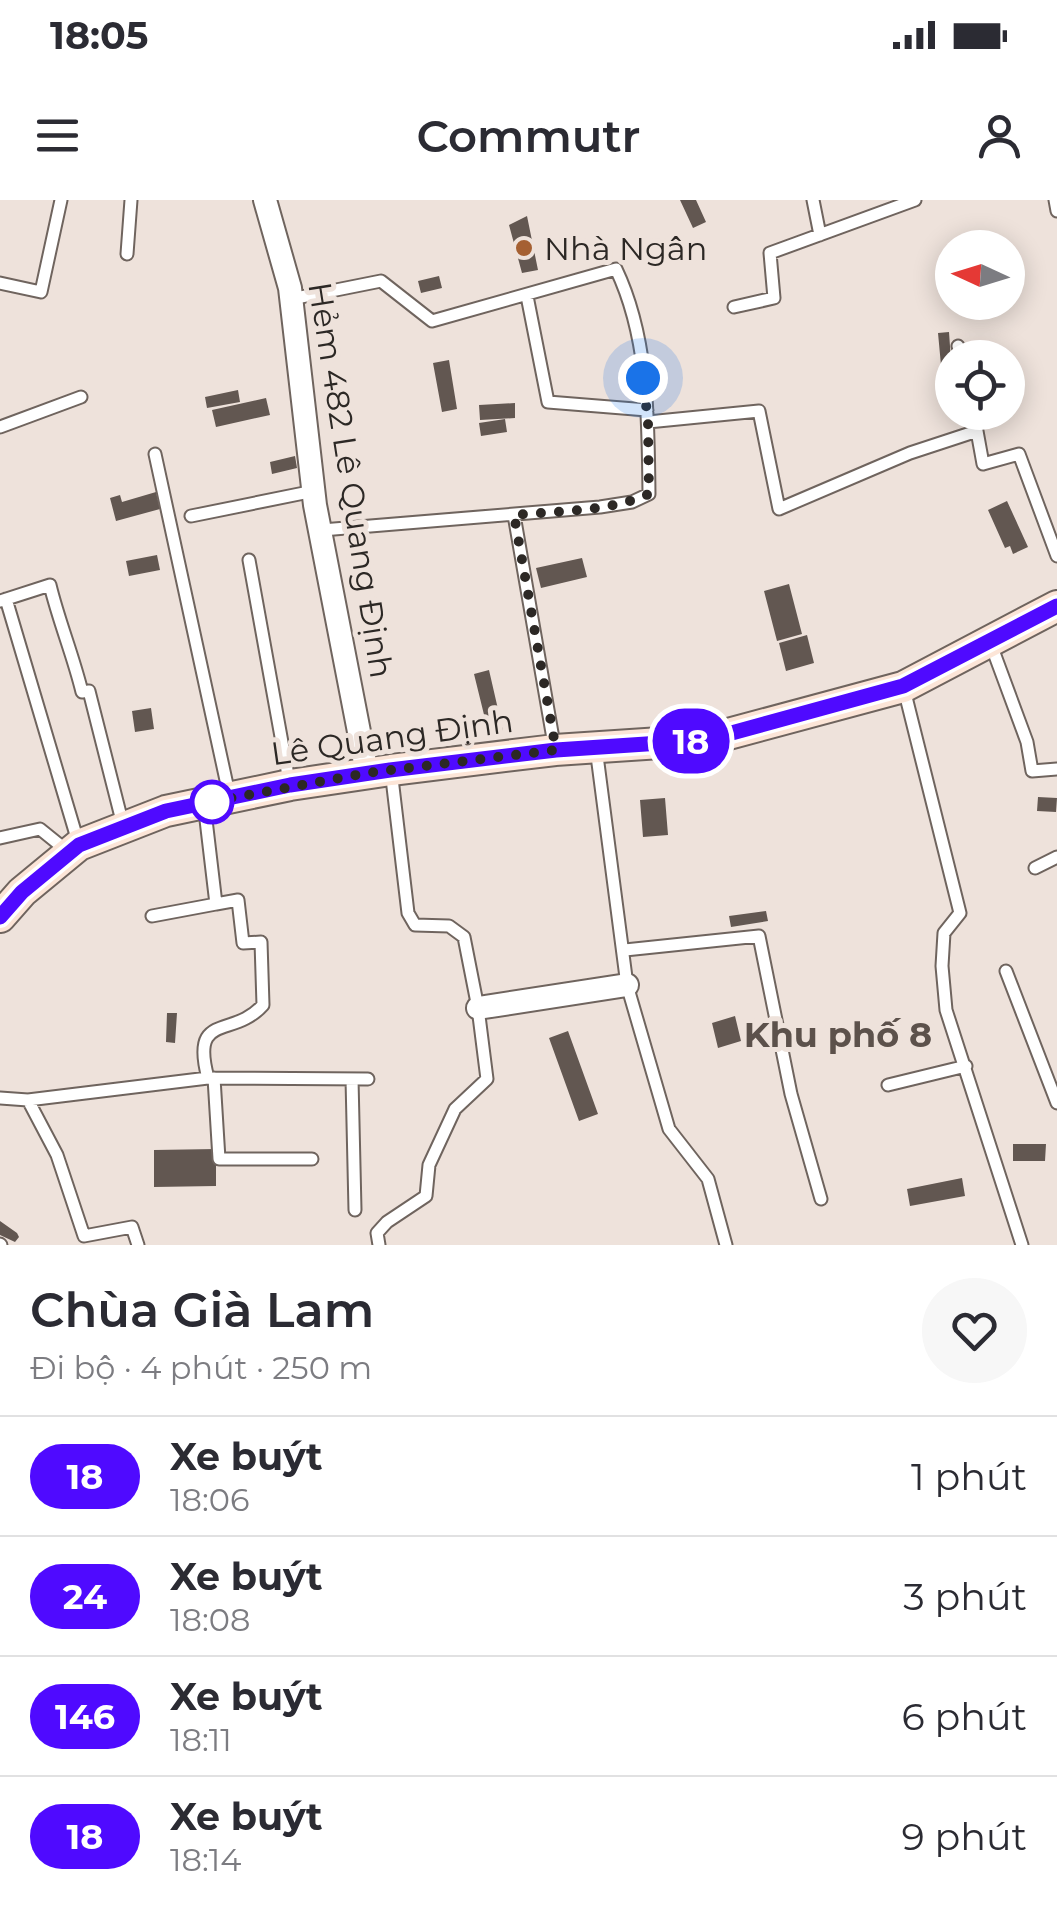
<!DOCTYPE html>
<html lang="vi">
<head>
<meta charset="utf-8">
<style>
  :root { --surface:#fff; --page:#f7f7f7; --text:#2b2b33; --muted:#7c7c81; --line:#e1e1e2 }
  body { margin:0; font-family:Montserrat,sans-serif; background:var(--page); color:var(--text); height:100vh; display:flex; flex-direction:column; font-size:38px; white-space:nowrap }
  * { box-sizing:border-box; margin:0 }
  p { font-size:32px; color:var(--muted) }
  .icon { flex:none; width:55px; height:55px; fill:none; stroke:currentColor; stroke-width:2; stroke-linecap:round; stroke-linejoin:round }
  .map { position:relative; height:1045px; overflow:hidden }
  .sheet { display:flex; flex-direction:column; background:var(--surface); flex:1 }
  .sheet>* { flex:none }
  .badge { padding:0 20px; border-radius:32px; font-size:35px; line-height:65px }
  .needle { width:65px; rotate:274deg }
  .fabs { position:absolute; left:935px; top:30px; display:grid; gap:20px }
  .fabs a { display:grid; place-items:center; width:90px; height:90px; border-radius:50%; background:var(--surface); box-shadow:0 5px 25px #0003; font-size:50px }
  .you { position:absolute; width:50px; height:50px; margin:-25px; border:8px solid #fff; border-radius:50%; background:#1a73e8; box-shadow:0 0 0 15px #1a73e833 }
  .map>.badge { position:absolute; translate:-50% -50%; box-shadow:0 0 0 5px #fff }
  .round { display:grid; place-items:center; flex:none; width:105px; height:105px; border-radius:52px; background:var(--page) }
  .overview { display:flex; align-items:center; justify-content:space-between; height:170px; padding:0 30px }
  h1 { font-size:48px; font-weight:600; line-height:75px }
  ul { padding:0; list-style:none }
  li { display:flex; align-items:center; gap:30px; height:120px; padding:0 30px; border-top:2px solid var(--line) }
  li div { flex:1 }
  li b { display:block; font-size:38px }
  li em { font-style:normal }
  li .badge { min-width:110px; font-weight:700; text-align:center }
  .status { display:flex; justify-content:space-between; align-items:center; height:70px; padding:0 50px; background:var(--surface); direction:ltr }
  .status svg { height:28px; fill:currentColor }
  header { display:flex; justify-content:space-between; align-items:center; height:130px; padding:0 30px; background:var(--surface); font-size:45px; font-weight:600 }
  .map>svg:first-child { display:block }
  .building { fill:#625751 }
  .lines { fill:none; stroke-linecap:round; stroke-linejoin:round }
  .service-casing { stroke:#6f645e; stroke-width:15 }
  .minor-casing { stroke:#6f645e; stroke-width:26 }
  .secondary-casing { stroke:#6f645e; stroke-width:34 }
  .service { stroke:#fff; stroke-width:11 }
  .minor { stroke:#fff; stroke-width:22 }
  .secondary { stroke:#fce5d7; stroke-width:30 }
  .line-casing { stroke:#fff; stroke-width:22 }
  .line { stroke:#4f0aff; stroke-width:15 }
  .walk { stroke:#2c2825; stroke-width:10; stroke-dasharray:0 18 }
  .poi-dot { fill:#a56032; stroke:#eee2db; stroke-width:4 }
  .stop-dot { fill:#fff; stroke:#4f0aff; stroke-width:5 }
  .labels { text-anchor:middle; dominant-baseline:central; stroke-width:10; stroke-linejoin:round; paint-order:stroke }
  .poi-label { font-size:32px; fill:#2c2825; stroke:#eee2db; text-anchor:start }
  .street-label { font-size:32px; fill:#2c2825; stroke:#eee2db }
  .neighbourhood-label { font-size:35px; font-weight:bold; fill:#5c514b; stroke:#eee2db }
</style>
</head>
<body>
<div class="status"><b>18:05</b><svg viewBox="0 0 49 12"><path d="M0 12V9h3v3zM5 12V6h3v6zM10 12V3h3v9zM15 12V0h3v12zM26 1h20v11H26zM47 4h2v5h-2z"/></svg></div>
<header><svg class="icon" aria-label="menu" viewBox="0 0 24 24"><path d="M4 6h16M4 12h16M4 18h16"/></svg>Commutr<svg class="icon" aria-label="person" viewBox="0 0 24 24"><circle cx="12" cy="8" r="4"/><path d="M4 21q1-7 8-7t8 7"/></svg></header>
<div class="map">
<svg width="1057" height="1045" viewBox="0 0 1057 1045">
  <rect width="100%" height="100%" fill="#eee2db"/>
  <path class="building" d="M 680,0 L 696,0 L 706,22 L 693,28 Z
    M 527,16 L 538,70 L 522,73 L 509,25 Z
    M 439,76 L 442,88 L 421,93 L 418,81 Z
    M 949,132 L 952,175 L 942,176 L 938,133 Z
    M 449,160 L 457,209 L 442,212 L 433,163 Z
    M 238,190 L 240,202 L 207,208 L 205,197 Z
    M 266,198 L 270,215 L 216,227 L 212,210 Z
    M 515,203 L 515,218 L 480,220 L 479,205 Z
    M 505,219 L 507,232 L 481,236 L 479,223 Z
    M 295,256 L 297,268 L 272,274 L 270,262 Z
    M 156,292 L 160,309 L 116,321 L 110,298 L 120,295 L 122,302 Z
    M 1007,301 L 1028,347 L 1013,354 L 1010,346 L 1005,348 L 988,310 Z
    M 157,355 L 160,370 L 129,376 L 126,361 Z
    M 582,358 L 587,377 L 541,388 L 536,368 Z
    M 789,384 L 802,434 L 777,441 L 764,391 Z
    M 807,435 L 814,463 L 786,471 L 779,443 Z
    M 489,470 L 503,531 L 489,535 L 474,474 Z
    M 151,508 L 154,529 L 135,532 L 132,511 Z
    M 1038,597 L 1057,598 L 1056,612 L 1037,611 Z
    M 665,598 L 668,635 L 643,637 L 640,600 Z
    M 766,711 L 768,721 L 731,727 L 729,716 Z
    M 167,813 L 177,813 L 175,843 L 166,842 Z
    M 735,816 L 741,841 L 718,848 L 712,823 Z
    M 568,831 L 598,914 L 579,921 L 549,838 Z
    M 1013,944 L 1046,944 L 1045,961 L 1013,961 Z
    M 216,949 L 216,986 L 154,987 L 154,950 Z
    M 962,978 L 965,996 L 910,1006 L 907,989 Z
    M 0,1021 L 17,1033 L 19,1037 L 15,1042 L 0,1035 Z"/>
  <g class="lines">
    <defs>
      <path id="service" d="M 813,0 L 820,35
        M 1055,0 L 1057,11
        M 127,54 L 131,0
        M 0,83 L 41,92 L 61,0
        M 527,96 L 548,202 L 647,210
        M 291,99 L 381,81 L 432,121 L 616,69 C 649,138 648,219 649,294 L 632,302 L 600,307 L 322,330
        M 734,107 L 774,98 L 770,53 L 915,0
        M 958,146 L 961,158
        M 973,212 L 977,231
        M 648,222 L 759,211 L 779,309 L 910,253 L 977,231 L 983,264 L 1019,254 L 1057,356
        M 0,227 L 81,197
        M 155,254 L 229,594
        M 514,315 L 555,550
        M 191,316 L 314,291
        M 249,360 L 289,581
        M 6,399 L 79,645
        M 0,401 L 50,385 C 59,422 73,455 82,492 L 89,491 L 123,625
        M 990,442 L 1027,542 L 1032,571 L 1057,569
        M 904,489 L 960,713 L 944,733 L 942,766 L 946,810 L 1022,1045
        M 596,548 L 627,785 L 669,929 L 708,979 L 726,1045
        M 204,603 L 216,704 L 238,700 L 243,743 L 261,742 L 263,805 C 233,839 190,811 208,878
        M 0,638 L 40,629 L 66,650
        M 1035,668 L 1057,657
        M 152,716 L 216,704
        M 625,750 L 759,736 L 791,894 L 821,999
        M 1006,771 L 1057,903
        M 214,878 L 219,959 L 312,959
        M 352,879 L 355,1010
        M 888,885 L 966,866
        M 0,898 L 28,900 L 208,878 L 368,879
        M 28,900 L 57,955 L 84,1036 L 132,1027 L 138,1045
        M 0,1044 L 1,1045
        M 379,1045 L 377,1033 L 387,1022 L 426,996 L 429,965 L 455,909 L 487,879 L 478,808 L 464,737 L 449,726 L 415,725 L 408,713 L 391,570"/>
      <path id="minor" d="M 265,0 L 290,88 L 315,305 L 367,573
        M 478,808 L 627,785"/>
      <path id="secondary" d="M 0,717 L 22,692 L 79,645 L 166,611 L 290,585 L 391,570 L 555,550 L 706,540 L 903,487 L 1057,406"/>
    </defs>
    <use href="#service" class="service-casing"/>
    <use href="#minor" class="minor-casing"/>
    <use href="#secondary" class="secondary-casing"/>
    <use href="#service" class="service"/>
    <use href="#minor" class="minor"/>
    <use href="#secondary" class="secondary"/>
  </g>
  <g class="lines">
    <defs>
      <path id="line" d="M 0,717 L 22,692 L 79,645 L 166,611 L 290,585 L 390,570 L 556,550 L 706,540 L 903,486 L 1057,406"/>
    </defs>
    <use href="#line" class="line-casing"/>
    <use href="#line" class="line"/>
    <path class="walk" d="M 212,602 L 204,603 L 367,573 L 556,550 L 514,315 C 558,311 608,312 649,294 L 648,222 L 643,178"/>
  </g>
  <circle class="poi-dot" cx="524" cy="48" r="10"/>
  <circle class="stop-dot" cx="212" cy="602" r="20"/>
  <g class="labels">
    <g class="poi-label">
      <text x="544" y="48">Nhà Ngân</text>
    </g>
    <g class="street-label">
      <text transform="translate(351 280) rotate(81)">Hẻm 482 Lê Quang Định</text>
      <text transform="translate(392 537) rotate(-8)">Lê Quang Định</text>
    </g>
    <g class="neighbourhood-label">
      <text x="838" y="834">Khu phố 8</text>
    </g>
  </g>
</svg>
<div class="fabs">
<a><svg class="needle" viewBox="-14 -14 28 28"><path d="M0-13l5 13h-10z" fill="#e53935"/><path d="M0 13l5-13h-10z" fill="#7c7c81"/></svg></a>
<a><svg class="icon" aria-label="locate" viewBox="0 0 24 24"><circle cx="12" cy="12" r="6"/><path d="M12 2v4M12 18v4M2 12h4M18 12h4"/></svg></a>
</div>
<div class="you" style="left:643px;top:178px"></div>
<b class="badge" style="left:691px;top:541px;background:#4f0aff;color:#fff">18</b>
</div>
<section class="sheet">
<div class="overview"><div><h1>Chùa Già Lam</h1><p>Đi bộ · 4 phút · 250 m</p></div><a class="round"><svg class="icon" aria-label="heart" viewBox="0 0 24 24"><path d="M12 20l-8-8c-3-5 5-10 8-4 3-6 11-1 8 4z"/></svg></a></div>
<ul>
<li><span class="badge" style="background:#4f0aff;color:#fff">18</span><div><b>Xe buýt</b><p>18:06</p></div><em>1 phút</em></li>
<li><span class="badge" style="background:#4f0aff;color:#fff">24</span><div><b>Xe buýt</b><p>18:08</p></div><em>3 phút</em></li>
<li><span class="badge" style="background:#4f0aff;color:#fff">146</span><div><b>Xe buýt</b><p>18:11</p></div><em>6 phút</em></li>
<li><span class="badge" style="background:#4f0aff;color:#fff">18</span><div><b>Xe buýt</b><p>18:14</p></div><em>9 phút</em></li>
</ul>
</section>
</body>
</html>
